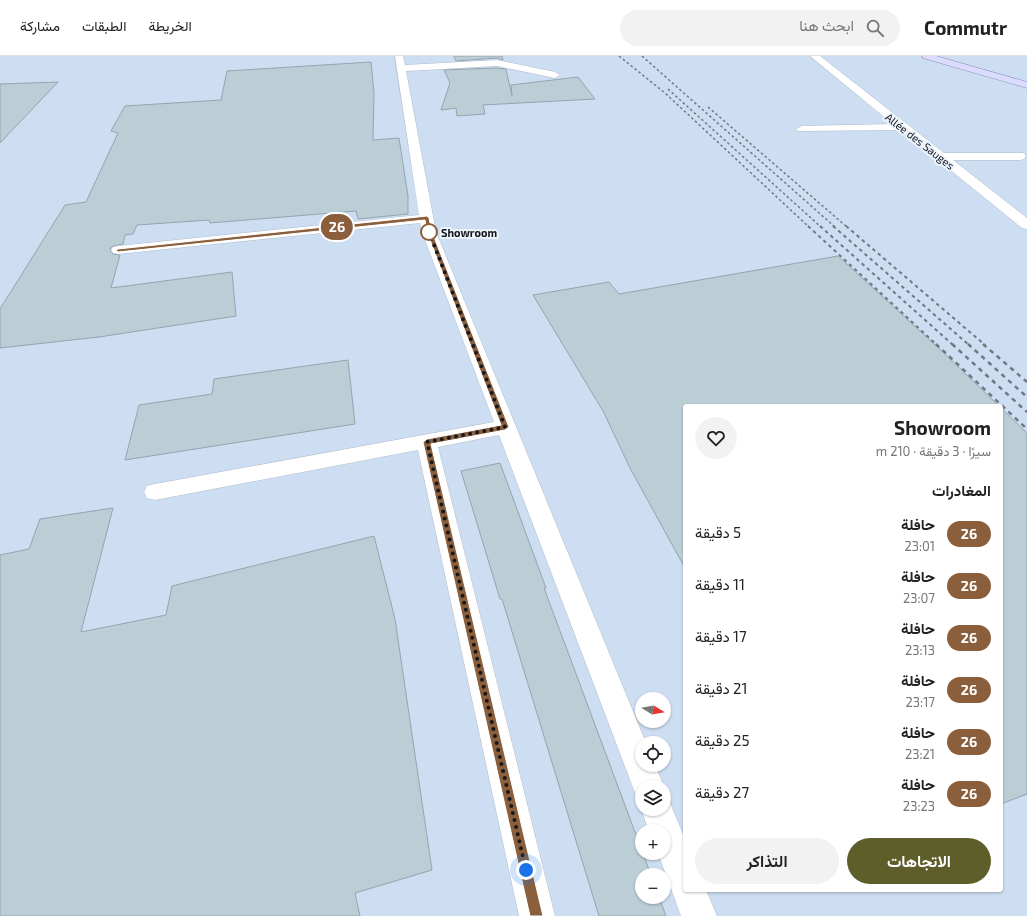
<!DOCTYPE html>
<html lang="ar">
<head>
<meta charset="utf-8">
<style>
  :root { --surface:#fff; --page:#f2f2f2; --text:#222; --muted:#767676; --line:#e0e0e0; --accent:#5e5e2b }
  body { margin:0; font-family:"Exo 2",Vazirmatn,sans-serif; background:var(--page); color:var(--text); direction:rtl; height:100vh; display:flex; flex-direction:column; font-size:15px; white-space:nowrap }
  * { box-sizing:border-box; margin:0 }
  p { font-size:13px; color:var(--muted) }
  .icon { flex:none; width:22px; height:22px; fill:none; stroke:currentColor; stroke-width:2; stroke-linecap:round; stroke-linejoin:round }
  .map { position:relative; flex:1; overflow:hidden; direction:ltr }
  .panel { position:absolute; left:683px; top:348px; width:320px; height:488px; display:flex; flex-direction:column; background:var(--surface); border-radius:4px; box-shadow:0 1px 3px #0004; direction:rtl }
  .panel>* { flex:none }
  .badge { padding:0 8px; border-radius:13px; font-size:14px; line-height:26px }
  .needle { width:26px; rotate:101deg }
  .buttons { position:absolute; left:635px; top:636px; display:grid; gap:8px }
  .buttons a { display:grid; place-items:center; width:36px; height:36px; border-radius:50%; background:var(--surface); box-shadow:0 1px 3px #0004; font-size:20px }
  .you { position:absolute; width:20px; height:20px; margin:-10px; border:3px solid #fff; border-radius:50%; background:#1a73e8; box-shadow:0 0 0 6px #1a73e833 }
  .map>.badge { position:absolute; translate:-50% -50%; box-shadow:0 0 0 2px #fff }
  h2 { padding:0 12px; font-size:15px; line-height:36px }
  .round { display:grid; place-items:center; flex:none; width:42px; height:42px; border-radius:21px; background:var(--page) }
  .overview { display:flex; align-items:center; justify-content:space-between; height:68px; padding:0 12px }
  h1 { font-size:19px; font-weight:700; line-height:30px }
  .action { display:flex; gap:8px; margin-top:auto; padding:8px 12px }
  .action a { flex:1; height:46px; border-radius:24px; background:var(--accent); color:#fff; font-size:16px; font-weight:700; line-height:46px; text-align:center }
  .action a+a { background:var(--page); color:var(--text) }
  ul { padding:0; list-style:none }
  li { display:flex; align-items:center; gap:12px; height:52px; padding:0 12px }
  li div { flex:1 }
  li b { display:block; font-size:15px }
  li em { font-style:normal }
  li .badge { min-width:44px; font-weight:700; text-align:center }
  header { display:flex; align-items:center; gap:24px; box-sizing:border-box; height:56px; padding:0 20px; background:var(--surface); border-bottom:1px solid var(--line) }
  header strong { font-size:19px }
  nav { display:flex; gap:22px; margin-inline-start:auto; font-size:14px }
  .search { width:280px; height:36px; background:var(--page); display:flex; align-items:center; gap:10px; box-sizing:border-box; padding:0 14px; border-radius:22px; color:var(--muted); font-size:15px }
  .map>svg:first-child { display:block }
  .built { fill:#cdddf2; fill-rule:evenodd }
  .building { fill:#bbced6; stroke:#93a5ad }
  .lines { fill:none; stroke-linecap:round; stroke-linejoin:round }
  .minor-casing { stroke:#b1bcca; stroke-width:1 }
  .major-casing { stroke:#8688b0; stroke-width:1 }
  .minor { fill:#fff; fill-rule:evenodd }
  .major { fill:#dbdbff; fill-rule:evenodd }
  .rail-far2 { stroke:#707881; stroke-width:1.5; stroke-dasharray:2.5 2.5; stroke-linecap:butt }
  .rail-far1 { stroke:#707881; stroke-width:2; stroke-dasharray:3.5 3.5; stroke-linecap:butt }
  .rail { stroke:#707881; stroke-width:2.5; stroke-dasharray:4.5 4.5; stroke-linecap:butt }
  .line { fill:#8b5e3c; stroke:#fff }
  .walk { stroke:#15191e; stroke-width:4; stroke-dasharray:0 7.2 }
  .stop-dot { fill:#fff; stroke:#8b5e3c; stroke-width:2 }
  .labels { text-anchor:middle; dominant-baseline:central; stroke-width:4; stroke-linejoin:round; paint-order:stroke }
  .far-street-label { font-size:11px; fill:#15191e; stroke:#eef4fd }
  .far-stop-label { font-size:11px; font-weight:bold; fill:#15191e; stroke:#eef4fd; text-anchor:start }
</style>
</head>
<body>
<header>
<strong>Commutr</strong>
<div class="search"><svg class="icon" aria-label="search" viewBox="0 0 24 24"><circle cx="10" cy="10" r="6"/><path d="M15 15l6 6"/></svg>ابحث هنا</div>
<nav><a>الخريطة</a><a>الطبقات</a><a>مشاركة</a></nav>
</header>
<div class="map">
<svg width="1027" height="860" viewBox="0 0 1027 860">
  <rect width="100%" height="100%" fill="#dce8f6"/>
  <path class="built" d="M 0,0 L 1027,0 L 1027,860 L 0,860 ZM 685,350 L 1001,350 L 1001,834 L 685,834 ZM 642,643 L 664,643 L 664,665 L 642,665 ZM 642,687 L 664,687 L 664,709 L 642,709 ZM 642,731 L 664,731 L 664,753 L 642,753 ZM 642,775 L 664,775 L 664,797 L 642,797 ZM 642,819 L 664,819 L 664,841 L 642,841 Z"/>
  <path class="building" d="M 454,0 L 502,0 L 503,4 L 497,2 L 456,5 Z
    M 371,6 L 374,37 L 373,84 L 399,82 L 408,140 L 408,158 L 358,163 L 356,155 L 210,167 L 209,164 L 137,169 L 133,178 L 125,179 L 123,188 L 113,190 L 110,193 L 113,198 L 120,199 L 111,232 L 232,216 L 236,260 L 99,281 L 0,292 L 0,253 L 65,149 L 86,146 L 118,77 L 111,75 L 125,50 L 221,44 L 227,15 Z
    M 497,12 L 506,13 L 512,40 L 511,29 L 578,21 L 595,43 L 483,49 L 485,58 L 457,60 L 456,52 L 441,54 L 450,27 L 444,14 Z
    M 58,26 L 0,87 L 0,28 Z
    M 838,200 L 944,297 L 999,350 L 685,350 L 685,512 L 631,414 L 603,355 L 533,239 L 609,226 L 619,238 Z
    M 348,304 L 355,368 L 125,404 L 139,349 L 212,338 L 214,323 Z
    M 1001,352 L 1027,377 L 1027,738 L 1001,748 Z
    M 500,407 L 546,532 L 544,532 L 651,819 L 642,819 L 642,841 L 659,841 L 666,860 L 599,860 L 502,543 L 500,543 L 461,415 Z
    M 113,452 L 81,576 L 166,559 L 172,530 L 374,480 L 395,563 L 432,814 L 355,837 L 360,860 L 0,860 L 0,499 L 29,493 L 40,463 Z"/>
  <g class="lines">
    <defs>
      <path id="minor" d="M 395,0 L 403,0 L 405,9 L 497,4 L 555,16 L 560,19 L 555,22 L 497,10 L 406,15 L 436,176 L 646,687 L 642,687 L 642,709 L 655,709 L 664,731 L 642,731 L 642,744 L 637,742 L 499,379 L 438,391 L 555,860 L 519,860 L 418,394 L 155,444 L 147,442 L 144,436 L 147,430 L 155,428 L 494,366 L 422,176 L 420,167 L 118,198 L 113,197 L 111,194 L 113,191 L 118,190 L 419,159 Z
        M 810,0 L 820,0 L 944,97 L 1024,97 L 1026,100 L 1024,103 L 1020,104 L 953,104 L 1027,162 L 1027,173 L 1022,172 L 901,74 L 798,75 L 796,73 L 802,70 L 893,68 Z
        M 664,740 L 668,742 L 685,783 L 685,834 L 706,834 L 717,860 L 681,860 L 658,797 L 664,797 L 664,775 L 649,775 L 641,753 L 642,751 L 642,753 L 664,753 Z"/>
      <path id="major" d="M 922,0 L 936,0 L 1027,26 L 1027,32 L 923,2 Z"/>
    </defs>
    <use href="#minor" class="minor-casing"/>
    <use href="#major" class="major-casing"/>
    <use href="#minor" class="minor"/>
    <use href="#major" class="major"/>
    <path class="rail-far2" d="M 619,0 L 665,37 L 809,171
      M 642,0 L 835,171
      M 668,33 L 821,171
      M 708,51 L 847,171"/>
    <path class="rail-far1" d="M 808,170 L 937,289
      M 820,170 L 953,289
      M 833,170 L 969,289
      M 846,170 L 985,289"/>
    <path class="rail" d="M 936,288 L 1027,373
      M 952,288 L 1027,356
      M 968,288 L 1027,341
      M 983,288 L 1027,326"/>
  </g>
  <path class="line" d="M 427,160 L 429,162 L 432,176 L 509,371 L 505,374 L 431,388 L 543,860 L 530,860 L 423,386 L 427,383 L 501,369 L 427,176 L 425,164 L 118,196 L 116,194 L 118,193 Z"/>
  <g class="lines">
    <path class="walk" d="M 429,176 L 505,371 L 427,386 L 526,814"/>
  </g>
  <circle class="stop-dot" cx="429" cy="176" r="8"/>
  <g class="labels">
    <g class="far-street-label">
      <text transform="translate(920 85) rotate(38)">Allée des Sauges</text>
    </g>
    <g class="far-stop-label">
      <text x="441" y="176">Showroom</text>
    </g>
  </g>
</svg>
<div class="buttons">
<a><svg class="needle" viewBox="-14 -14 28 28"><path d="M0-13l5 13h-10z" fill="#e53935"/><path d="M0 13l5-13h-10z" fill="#767676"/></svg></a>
<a><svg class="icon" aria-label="locate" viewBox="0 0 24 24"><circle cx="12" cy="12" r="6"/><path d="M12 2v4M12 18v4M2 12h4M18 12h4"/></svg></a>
<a><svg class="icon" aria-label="layers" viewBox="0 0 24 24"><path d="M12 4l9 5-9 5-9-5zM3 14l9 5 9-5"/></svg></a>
<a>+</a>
<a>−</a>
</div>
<div class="you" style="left:526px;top:814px"></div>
<b class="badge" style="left:337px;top:171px;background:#8b5e3c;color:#fff">26</b>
<section class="panel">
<div class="overview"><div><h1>Showroom</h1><p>سيرًا · 3 دقيقة · 210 m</p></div><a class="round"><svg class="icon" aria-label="heart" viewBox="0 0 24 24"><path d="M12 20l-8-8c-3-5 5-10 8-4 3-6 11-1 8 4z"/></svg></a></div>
<h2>المغادرات</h2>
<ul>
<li><span class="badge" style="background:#8b5e3c;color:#fff">26</span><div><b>حافلة</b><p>23:01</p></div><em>5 دقيقة</em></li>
<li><span class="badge" style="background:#8b5e3c;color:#fff">26</span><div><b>حافلة</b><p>23:07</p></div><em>11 دقيقة</em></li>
<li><span class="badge" style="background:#8b5e3c;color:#fff">26</span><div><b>حافلة</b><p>23:13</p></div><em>17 دقيقة</em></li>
<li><span class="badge" style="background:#8b5e3c;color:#fff">26</span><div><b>حافلة</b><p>23:17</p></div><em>21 دقيقة</em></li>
<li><span class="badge" style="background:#8b5e3c;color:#fff">26</span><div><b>حافلة</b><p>23:21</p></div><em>25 دقيقة</em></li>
<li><span class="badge" style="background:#8b5e3c;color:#fff">26</span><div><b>حافلة</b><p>23:23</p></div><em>27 دقيقة</em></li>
</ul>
<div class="action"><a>الاتجاهات</a><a>التذاكر</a></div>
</section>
</div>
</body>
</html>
